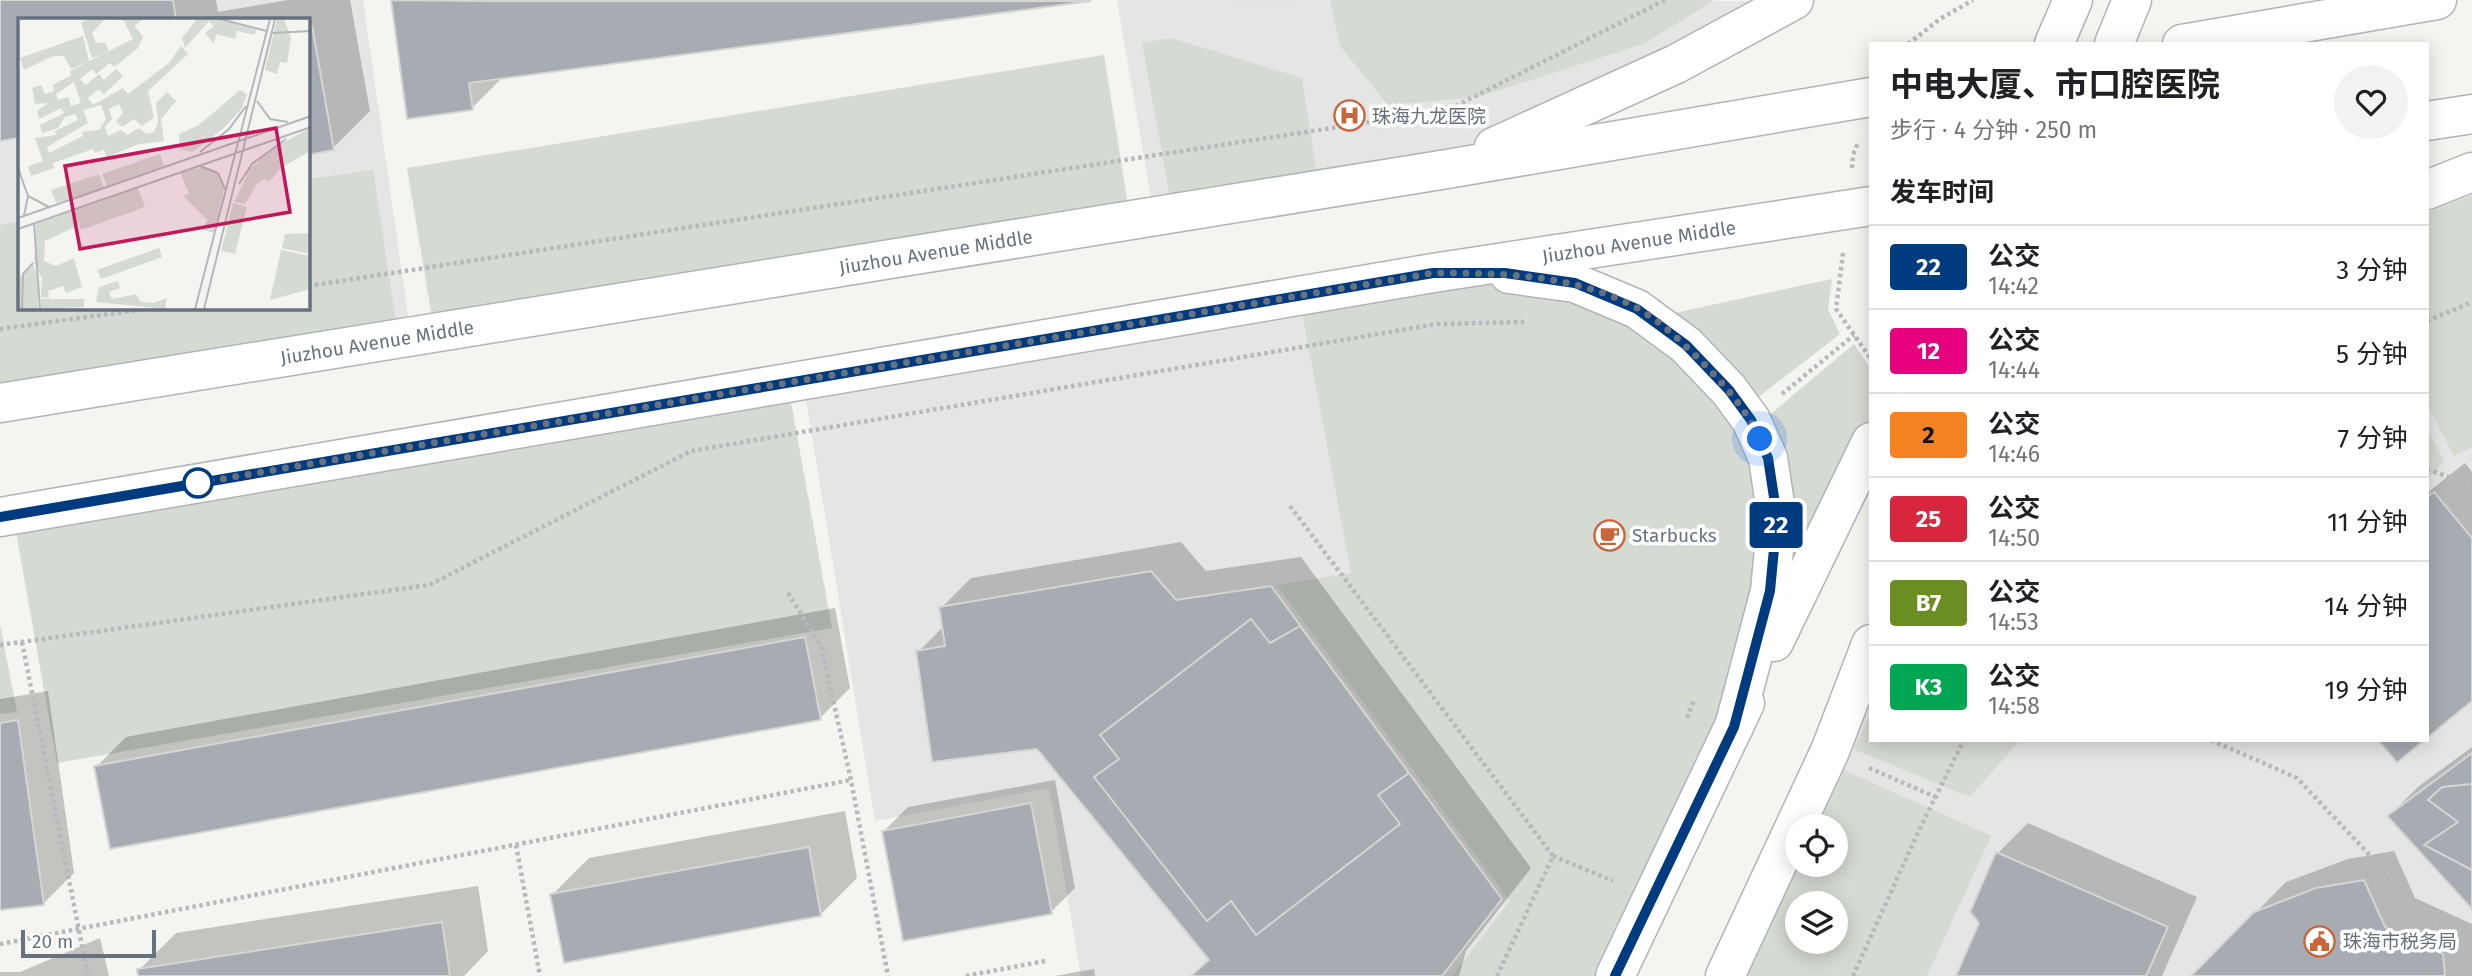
<!DOCTYPE html>
<html lang="zh">
<head>
<meta charset="utf-8">
<style>
  :root { --surface:#fff; --page:#f2f2f2; --text:#202124; --muted:#757577; --line:#e0e0e0 }
  body { margin:0; font-family:"Fira Sans","Noto Sans SC",sans-serif; background:var(--page); color:var(--text); height:100vh; display:flex; flex-direction:column; font-size:26px; white-space:nowrap }
  * { box-sizing:border-box; margin:0 }
  p { font-size:23px; color:var(--muted) }
  .icon { flex:none; width:38px; height:38px; fill:none; stroke:currentColor; stroke-width:2; stroke-linecap:round; stroke-linejoin:round }
  .map { position:relative; flex:1; overflow:hidden }
  .sheet { position:absolute; left:1869px; top:42px; width:560px; height:700px; display:flex; flex-direction:column; background:var(--surface); border-radius:0px; box-shadow:0 4px 18px #0003 }
  .sheet>* { flex:none }
  .badge { padding:0 14px; border-radius:5px; font-size:24px; line-height:46px }
  .fabs { position:absolute; left:1785px; top:814px; display:grid; gap:14px }
  .fabs a { display:grid; place-items:center; width:63px; height:63px; border-radius:50%; background:var(--surface); box-shadow:0 4px 18px #0003; font-size:35px }
  .scale { position:absolute; left:21px; bottom:18px; width:135px; box-sizing:border-box; padding-left:7px; border:4px solid #67727e; border-top:0; font-size:19px; line-height:24px; white-space:nowrap; color:#67727e; -webkit-text-stroke:5px #fff; paint-order:stroke }
  .you { position:absolute; width:35px; height:35px; margin:-18px; border:5px solid #fff; border-radius:50%; background:#1a73e8; box-shadow:0 0 0 10px #1a73e833 }
  .map>.badge { position:absolute; translate:-50% -50%; box-shadow:0 0 0 4px #fff }
  h2 { padding:0 21px; font-size:26px; line-height:63px }
  .round { display:grid; place-items:center; flex:none; width:74px; height:74px; border-radius:37px; background:var(--page) }
  .overview { display:flex; align-items:center; justify-content:space-between; height:119px; padding:0 21px }
  h1 { font-size:33px; font-weight:700; line-height:52px }
  ul { padding:0; list-style:none }
  li { display:flex; align-items:center; gap:21px; height:84px; padding:0 21px; border-top:2px solid var(--line) }
  li div { flex:1 }
  li b { display:block; font-size:26px }
  li em { font-style:normal }
  li .badge { min-width:77px; font-weight:700; text-align:center }
  .map>svg:first-child { display:block }
  .built { fill:#e4e5e4; fill-rule:evenodd }
  .green { fill:#d5dad2; fill-rule:evenodd }
  .shadow { fill:#0003 }
  .building { fill:#a7acb2; stroke:#d5d5d3; stroke-width:2 }
  .lines { fill:none; stroke-linecap:round; stroke-linejoin:round }
  .primary-casing { stroke:#b1b4b8; stroke-width:41 }
  .path { stroke:#b7b9bc; stroke-width:4.5; stroke-dasharray:3.5 3.5; stroke-linecap:butt }
  .primary { stroke:#fff; stroke-width:38 }
  .line-casing { stroke:#fff; stroke-width:16 }
  .line { stroke:#003b80; stroke-width:10 }
  .walk { stroke:#67727e; stroke-width:7; stroke-dasharray:0 12.6 }
  .stop-dot { fill:#fff; stroke:#003b80; stroke-width:3.5 }
  .labels { text-anchor:middle; dominant-baseline:central; stroke-width:7; stroke-linejoin:round; paint-order:stroke }
  .poi-label { font-size:19px; fill:#67727e; stroke:#fff; text-anchor:start }
  .street-label { font-size:19px; fill:#67727e; stroke:#fff }
  .inset-road { fill:none; stroke:#b4b8bc; stroke-width:2 }
  .view { fill:#c2185b; fill-opacity:0.15; stroke:#c2185b; stroke-width:3.5 }
  .inset-edge { fill:none; stroke:#67727e; stroke-width:3.5 }
</style>
</head>
<body>
<div class="map">
<svg width="2472" height="976" viewBox="0 0 2472 976">
  <rect width="100%" height="100%" fill="#f4f4f1"/>
  <path class="built" d="M 0,0 L 363,0 L 411,336 L 0,402 ZM 19,19 L 308,19 L 308,308 L 19,308 Z
    M 1117,0 L 1748,1 L 1791,0 L 1447,169 L 1154,216 Z
    M 2472,172 L 2472,976 L 1726,976 L 1830,751 L 1871,678 L 1871,740 L 2427,740 L 2427,191 ZM 1797,826 L 1836,826 L 1836,864 L 1797,864 ZM 1797,903 L 1836,903 L 1836,942 L 1797,942 Z
    M 1505,274 L 1614,976 L 1081,976 L 1049,788 L 875,821 L 803,381 Z"/>
  <path class="green" d="M 1330,0 L 1714,0 L 1646,43 L 1478,97 L 1388,105 L 1340,46 Z
    M 1171,38 L 1302,78 L 1317,175 L 1170,197 L 1142,43 Z
    M 1104,55 L 1128,205 L 432,318 L 407,168 Z
    M 373,170 L 397,328 L 0,386 L 0,225 L 19,222 L 19,308 L 308,308 L 308,179 Z
    M 2472,195 L 2472,447 L 2454,456 L 2427,405 L 2427,213 Z
    M 1832,279 L 1828,309 L 1840,334 L 1752,402 L 1660,316 Z
    M 1434,282 L 1505,284 L 1636,318 L 1730,405 L 1768,514 L 1724,725 L 1604,976 L 1452,976 L 1510,901 L 1277,585 L 1351,573 L 1301,307 Z
    M 1854,344 L 1871,369 L 1871,426 L 1789,597 L 1760,423 Z
    M 790,397 L 832,628 L 57,763 L 16,532 Z
    M 2427,429 L 2445,462 L 2427,478 Z
    M 0,624 L 17,712 L 0,714 Z
    M 1871,714 L 1871,740 L 2020,740 L 1970,797 L 1853,749 Z
    M 1837,767 L 1991,836 L 1927,976 L 1743,976 L 1797,864 L 1836,864 L 1836,826 L 1811,826 ZM 1797,903 L 1836,903 L 1836,942 L 1797,942 Z"/>
  <path class="shadow" d="M 0,0 L 216,0 L 218,12 L 288,0 L 350,0 L 370,111 L 333,148 L 308,153 L 308,19 L 19,19 L 19,136 L 0,140 Z
    M 392,0 L 1081,0 L 504,76 L 472,108 L 408,117 Z
    M 2465,463 L 2472,472 L 2472,699 L 2427,735 L 2427,493 Z
    M 1181,542 L 1206,571 L 1301,557 L 1531,868 L 1466,951 L 1459,976 L 1193,976 L 1210,958 L 1038,747 L 918,652 L 944,626 L 941,608 L 971,578 Z
    M 835,608 L 850,688 L 820,718 L 96,767 L 126,737 Z
    M 48,691 L 74,873 L 44,903 L 0,908 L 0,699 Z
    M 2472,747 L 2472,907 L 2389,816 L 2419,786 Z
    M 1055,780 L 1075,888 L 1051,912 L 884,831 L 908,807 Z
    M 845,811 L 857,878 L 820,915 L 552,895 L 589,858 Z
    M 2028,823 L 2197,897 L 2162,976 L 1958,976 L 1981,923 L 1998,853 Z
    M 2394,851 L 2415,898 L 2472,924 L 2472,976 L 2193,976 L 2286,882 L 2348,859 Z
    M 478,886 L 488,951 L 464,976 L 140,976 L 139,970 L 176,933 Z
    M 100,938 L 109,976 L 0,976 L 0,972 L 20,972 Z
    M 1094,969 L 1095,976 L 1054,976 Z"/>
  <path class="building" d="M 0,0 L 173,0 L 176,19 L 19,19 L 19,138 L 0,141 Z
    M 391,0 L 484,1 L 1091,1 L 469,83 L 473,110 L 407,119 Z
    M 308,26 L 312,26 L 334,150 L 308,155 Z
    M 2434,492 L 2472,538 L 2472,701 L 2427,738 L 2427,497 Z
    M 1151,571 L 1176,600 L 1271,586 L 1502,899 L 1442,976 L 1191,976 L 1209,960 L 1037,749 L 932,762 L 916,651 L 945,646 L 939,607 Z
    M 1251,619 L 1270,643 L 1300,626 L 1409,773 L 1378,795 L 1400,824 L 1256,935 L 1231,901 L 1207,921 L 1094,777 L 1119,759 L 1100,735 Z
    M 805,637 L 821,720 L 110,849 L 94,766 Z
    M 18,720 L 44,905 L 0,910 L 0,723 Z
    M 2378,740 L 2424,740 L 2397,763 Z
    M 2472,753 L 2472,909 L 2387,816 Z
    M 2472,784 L 2472,870 L 2424,845 L 2458,822 L 2428,800 L 2442,787 Z
    M 1031,803 L 1052,914 L 903,941 L 882,831 Z
    M 809,847 L 821,916 L 564,963 L 550,894 Z
    M 1996,852 L 2168,927 L 2146,976 L 1956,976 L 1979,923 L 1970,912 Z
    M 2364,880 L 2385,927 L 2443,954 L 2445,976 L 2191,976 L 2254,912 L 2316,888 Z
    M 442,922 L 450,976 L 138,976 L 137,969 Z"/>
  <g class="lines">
    <defs>
      <g id="primary">
        <path d="M 2054,44 L 2073,0"/>
        <path d="M 2114,44 L 2132,0"/>
        <path d="M 2182,44 L 2437,0"/>
        <path d="M 2427,121 L 2472,114"/>
        <path d="M 1494,147 L 1676,64 L 1794,0"/>
        <path d="M 2427,190 L 2472,172"/>
        <path d="M 1509,274 L 1575,283 L 1637,309 L 1686,345 L 1729,390 L 1751,420 L 1768,458 L 1777,518 L 1770,591 L 1734,727"/>
        <path id="s1" d="M 0,403 L 1447,169 L 1871,97"/>
        <path id="s2" d="M 0,517 L 1433,273 L 1871,206"/>
        <path d="M 1774,642 L 1871,442"/>
        <path d="M 1615,976 L 1745,703"/>
        <path d="M 1725,976 L 1830,751 L 1871,644"/>
      </g>
    </defs>
    <use href="#primary" class="primary-casing"/>
    <path class="path" d="M 1908,44 L 1940,19 L 1973,0
      M 1852,168 L 1853,155 L 1858,143
      M 1843,253 L 1836,309 L 1871,359
      M 308,286 L 1448,110 L 1665,0
      M 2427,321 L 2472,302
      M 0,329 L 152,308
      M 1782,394 L 1854,335
      M 2427,469 L 2472,486
      M 1290,506 L 1553,856 L 1497,976
      M 788,593 L 821,646 L 851,780 L 888,976
      M 22,642 L 88,976
      M 0,645 L 429,585 L 691,451 L 1437,324 L 1524,322
      M 1687,718 L 1694,700
      M 2211,740 L 2297,778 L 2472,964
      M 1869,768 L 1936,797
      M 516,845 L 540,976
      M 1553,856 L 1613,881
      M 0,944 L 851,780
      M 966,976 L 1045,961
      M 1853,976 L 1920,828 L 1964,740"/>
    <use href="#primary" class="primary"/>
  </g>
  <g class="lines">
    <defs>
      <path id="line" d="M 0,517 L 1433,273 L 1505,273 L 1575,283 L 1637,309 L 1686,345 L 1729,390 L 1751,420 L 1768,458 L 1777,517 L 1770,591 L 1734,727 L 1615,976"/>
    </defs>
    <use href="#line" class="line-casing"/>
    <use href="#line" class="line"/>
    <path class="walk" d="M 198,483 L 192,484 L 1433,273 C 1503,273 1573,274 1637,308 C 1662,322 1686,346 1706,366 C 1728,389 1747,411 1760,439"/>
  </g>
  <defs>
    <symbol id="hospital-ring" viewBox="-11 -11 22 22"><circle r="9.5" fill="#fff" stroke="#ca643a" stroke-width="1.5"/><path d="M-5-5h3v3.5h4V-5h3V5h-3V1.5h-4V5h-3Z" fill="#ca643a"/></symbol>
    <symbol id="cafe-ring" viewBox="-11 -11 22 22"><circle r="9.5" fill="#fff" stroke="#ca643a" stroke-width="1.5"/><path d="M-5.5-4.5H6V0H3Q3 3.5 0 3.5H-2.5Q-5.5 3.5-5.5 0ZM3-3.2v2h1.7v-2ZM-6 4.5H4V6H-6Z" fill="#ca643a"/></symbol>
    <symbol id="civic-ring" viewBox="-11 -11 22 22"><circle r="9.5" fill="#fff" stroke="#ca643a" stroke-width="1.5"/><path d="M-.6-6.5H3V-4.5H.6V-3L4-1V1h2V6H-6V1h2V-1L-.6-3ZM-1.2 2.5V6h2.4V2.5Z" fill="#ca643a"/></symbol>
  </defs>
  <g fill-rule="evenodd">
    <use href="#hospital-ring" x="1332" y="98" width="35" height="35"/>
    <use href="#cafe-ring" x="1592" y="518" width="35" height="35"/>
    <use href="#civic-ring" x="2302" y="924" width="35" height="35"/>
  </g>
  <circle class="stop-dot" cx="198" cy="483" r="14"/>
  <g class="labels">
    <g class="poi-label">
      <text x="1372" y="116">珠海九龙医院</text>
      <text x="1632" y="535">Starbucks</text>
      <text x="2343" y="941">珠海市税务局</text>
    </g>
    <g class="street-label">
      <text stroke="none"><textPath href="#s2" startOffset="1662">Jiuzhou Avenue Middle</textPath></text>
      <text stroke="none"><textPath href="#s1" startOffset="948">Jiuzhou Avenue Middle</textPath></text>
      <text stroke="none"><textPath href="#s1" startOffset="382">Jiuzhou Avenue Middle</textPath></text>
    </g>
  </g>
  <g transform="translate(18 18)">
    <rect width="292" height="292" fill="#f4f4f1"/>
    <path d="M 72,1 L 87,1 L 74,15 L 78,25 L 87,24 L 91,34 L 74,40 L 63,4 ZM 98,1 L 125,1 L 117,8 L 125,19 L 120,30 L 96,49 L 92,45 L 78,56 L 74,51 L 62,61 L 68,67 L 81,56 L 86,62 L 98,51 L 105,58 L 86,76 L 81,71 L 70,80 L 75,87 L 105,70 L 110,76 L 151,45 L 163,28 L 170,36 L 130,73 L 136,99 L 124,108 L 116,101 L 104,109 L 98,103 L 105,95 L 101,86 L 91,91 L 94,101 L 87,109 L 90,118 L 103,112 L 109,117 L 121,110 L 128,116 L 136,114 L 140,105 L 138,85 L 149,74 L 158,83 L 143,101 L 146,123 L 121,126 L 89,139 L 86,132 L 77,135 L 75,131 L 35,145 L 36,150 L 13,158 L 10,148 L 25,143 L 17,120 L 38,117 L 37,113 L 60,102 L 57,96 L 47,99 L 40,110 L 24,115 L 22,107 L 46,95 L 43,90 L 21,101 L 19,93 L 30,85 L 17,86 L 14,70 L 23,67 L 27,76 L 36,73 L 35,67 L 53,57 L 52,53 L 115,21 L 106,3 ZM 56,64 L 63,85 L 53,88 L 50,79 L 40,82 L 38,76 ZM 83,87 L 88,101 L 81,112 L 64,114 L 65,118 L 31,135 L 29,129 L 70,105 L 65,92 ZM 179,1 L 200,1 L 238,11 L 237,17 L 219,13 L 217,21 L 198,16 L 196,26 L 187,15 L 196,8 L 191,3 L 167,30 L 164,20 ZM 259,1 L 266,1 L 273,20 L 269,45 L 262,44 L 259,56 L 247,52 ZM 65,18 L 71,43 L 53,51 L 46,38 L 35,38 L 6,52 L 2,40 ZM 222,72 L 229,76 L 224,90 L 206,110 L 174,134 L 162,131 L 161,116 L 181,107 ZM 292,110 L 292,133 L 263,150 L 251,164 L 246,161 L 239,166 L 227,186 L 216,184 L 232,151 L 250,134 L 258,144 L 250,133 ZM 142,136 L 146,148 L 89,168 L 84,156 ZM 185,149 L 201,156 L 206,171 L 196,215 L 185,212 L 189,202 L 165,178 L 171,176 L 162,154 ZM 81,156 L 86,170 L 38,185 L 33,172 ZM 120,170 L 127,189 L 63,212 L 56,193 ZM 215,185 L 229,189 L 217,236 L 203,233 ZM 53,193 L 59,208 L 27,223 L 26,243 L 38,248 L 56,240 L 64,269 L 48,275 L 45,268 L 30,273 L 31,280 L 23,279 L 24,260 L 16,245 L 18,206 ZM 292,215 L 292,236 L 264,230 L 267,216 ZM 141,230 L 144,239 L 83,261 L 79,252 ZM 263,232 L 292,238 L 292,271 L 252,282 ZM 15,247 L 21,261 L 20,291 L 1,291 L 2,259 ZM 100,263 L 102,270 L 91,274 L 94,281 L 118,276 L 123,284 L 135,285 L 149,280 L 147,291 L 78,284 L 81,269 ZM 23,281 L 66,281 L 66,289 L 23,291 Z" fill="#d5dad2" fill-rule="evenodd"/>
    <path class="inset-road" d="M 202,1 L 249,13M 254,15 L 293,13M 239,83 L 252,101 L 270,104M 182,134 L 211,111 L 228,88M 182,148 L 200,155 L 207,171M 0,150 L 10,178 L 6,198M 221,166 L 234,146 L 268,121M 10,178 L 31,189M 0,200 L 293,98M 16,205 L 22,291M 0,211 L 293,109M 4,291 L 5,256 L 15,245M 177,291 L 252,1M 186,291 L 257,1"/>
    <path class="view" d="M 258,110 L 272,194 L 62,231 L 47,148 Z"/>
    <rect width="292" height="292" class="inset-edge"/>
  </g>
</svg>
<div class="fabs">
<a><svg class="icon" aria-label="locate" viewBox="0 0 24 24"><circle cx="12" cy="12" r="6"/><path d="M12 2v4M12 18v4M2 12h4M18 12h4"/></svg></a>
<a><svg class="icon" aria-label="layers" viewBox="0 0 24 24"><path d="M12 4l9 5-9 5-9-5zM3 14l9 5 9-5"/></svg></a>
</div>
<div class="scale">20 m</div>
<div class="you" style="left:1760px;top:439px"></div>
<b class="badge" style="left:1776px;top:525px;background:#003b80;color:#fff">22</b>
<section class="sheet">
<div class="overview"><div><h1>中电大厦、市口腔医院</h1><p>步行 · 4 分钟 · 250 m</p></div><a class="round"><svg class="icon" aria-label="heart" viewBox="0 0 24 24"><path d="M12 20l-8-8c-3-5 5-10 8-4 3-6 11-1 8 4z"/></svg></a></div>
<h2>发车时间</h2>
<ul>
<li><span class="badge" style="background:#003b80;color:#fff">22</span><div><b>公交</b><p>14:42</p></div><em>3 分钟</em></li>
<li><span class="badge" style="background:#e6007e;color:#fff">12</span><div><b>公交</b><p>14:44</p></div><em>5 分钟</em></li>
<li><span class="badge" style="background:#f58220;color:#111">2</span><div><b>公交</b><p>14:46</p></div><em>7 分钟</em></li>
<li><span class="badge" style="background:#d7263d;color:#fff">25</span><div><b>公交</b><p>14:50</p></div><em>11 分钟</em></li>
<li><span class="badge" style="background:#6b8e23;color:#fff">B7</span><div><b>公交</b><p>14:53</p></div><em>14 分钟</em></li>
<li><span class="badge" style="background:#00a651;color:#fff">K3</span><div><b>公交</b><p>14:58</p></div><em>19 分钟</em></li>
</ul>
</section>
</div>
</body>
</html>
